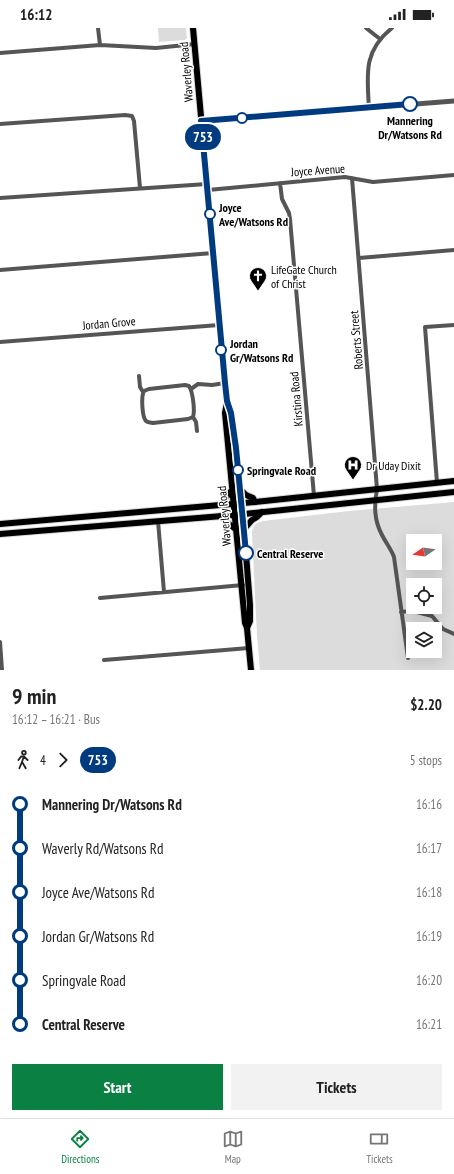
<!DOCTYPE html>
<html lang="en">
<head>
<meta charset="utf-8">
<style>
  :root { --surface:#fff; --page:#f2f2f2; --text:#222; --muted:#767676; --line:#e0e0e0; --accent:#0b8043 }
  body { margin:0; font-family:"PT Sans Narrow",sans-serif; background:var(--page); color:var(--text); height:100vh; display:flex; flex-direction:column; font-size:15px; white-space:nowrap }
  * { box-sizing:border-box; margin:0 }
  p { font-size:13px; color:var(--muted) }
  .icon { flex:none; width:22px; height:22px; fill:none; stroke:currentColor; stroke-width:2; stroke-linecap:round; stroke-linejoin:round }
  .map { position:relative; height:642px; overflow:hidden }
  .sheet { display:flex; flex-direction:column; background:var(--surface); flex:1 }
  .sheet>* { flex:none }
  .badge { padding:0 8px; border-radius:13px; font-size:14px; line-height:26px }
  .needle { width:26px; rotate:257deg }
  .tools { position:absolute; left:406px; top:506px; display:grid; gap:8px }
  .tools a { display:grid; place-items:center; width:36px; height:36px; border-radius:0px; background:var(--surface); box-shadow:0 4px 16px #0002; font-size:20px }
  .map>.badge { position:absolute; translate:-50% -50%; box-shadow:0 0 0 2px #fff }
  .legs { display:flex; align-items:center; gap:6px; height:44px; padding:0 12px; font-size:13px }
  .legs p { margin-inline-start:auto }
  .head { display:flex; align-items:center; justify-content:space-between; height:68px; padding:0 12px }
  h1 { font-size:22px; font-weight:700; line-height:30px }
  .cta { display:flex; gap:8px; margin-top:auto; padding:8px 12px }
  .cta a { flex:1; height:46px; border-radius:0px; background:var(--accent); color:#fff; font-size:16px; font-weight:700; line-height:46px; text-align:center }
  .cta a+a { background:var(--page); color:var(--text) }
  ul { padding:0 12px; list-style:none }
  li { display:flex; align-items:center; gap:14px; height:44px; font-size:15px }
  li i { display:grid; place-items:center; width:6px; height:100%; margin:0 5px; background:currentColor }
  li i::after { content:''; width:10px; height:10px; margin:-5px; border:3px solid; border-radius:50%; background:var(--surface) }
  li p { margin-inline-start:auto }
  li:first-child i { background:linear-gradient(#0000 50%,currentColor 0) }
  li:last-child i { background:linear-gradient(currentColor 50%,#0000 0) }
  .status { display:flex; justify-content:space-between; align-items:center; height:28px; padding:0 20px; background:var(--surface); direction:ltr }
  .status svg { height:11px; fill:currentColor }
  .menu { display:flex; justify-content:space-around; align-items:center; height:56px; border-top:1px solid var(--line); background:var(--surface); font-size:11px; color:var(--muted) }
  .menu a { display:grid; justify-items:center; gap:2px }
  .menu .active { color:var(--accent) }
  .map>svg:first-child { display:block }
  .green { fill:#dcdcdc; fill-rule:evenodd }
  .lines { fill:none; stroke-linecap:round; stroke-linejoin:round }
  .primary-casing { stroke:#dbdbdb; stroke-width:8 }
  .trunk-casing { stroke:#dbdbdb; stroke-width:8 }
  .minor { stroke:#555; stroke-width:4 }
  .tertiary { stroke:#555; stroke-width:5 }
  .primary { stroke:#000; stroke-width:6 }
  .trunk { stroke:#000; stroke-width:6 }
  .line-1-casing { stroke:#fff; stroke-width:9 }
  .line-1 { stroke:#003b80; stroke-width:6 }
  .stop-1-dot { fill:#fff; stroke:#003b80; stroke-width:2 }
  .labels { text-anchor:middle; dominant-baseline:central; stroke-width:3; stroke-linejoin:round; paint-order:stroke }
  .street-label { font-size:12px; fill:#000; stroke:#fff }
  .stop-label { font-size:12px; font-weight:bold; fill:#000; stroke:#fff; text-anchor:start }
  .poi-label { font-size:12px; fill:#000; stroke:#fff; text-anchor:start }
</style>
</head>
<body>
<div class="status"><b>16:12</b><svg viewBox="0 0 49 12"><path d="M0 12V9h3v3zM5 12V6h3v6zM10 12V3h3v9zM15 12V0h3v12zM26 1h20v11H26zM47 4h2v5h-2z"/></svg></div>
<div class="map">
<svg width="454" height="642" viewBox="0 0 454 642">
  <rect width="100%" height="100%" fill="#fff"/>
  <path class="green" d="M 158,0 L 186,0 L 187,10 L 185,12 L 159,14 Z
    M 454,474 L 454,642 L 260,642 L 257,608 L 252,506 C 252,498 255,495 263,493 L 349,483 ZM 413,513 L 435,513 L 435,535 L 413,535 ZM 413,557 L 435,557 L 435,579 L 413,579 ZM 413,601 L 435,601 L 435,623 L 413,623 Z"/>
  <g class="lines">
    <defs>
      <path id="primary" d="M 193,0 L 225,355 L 227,373 L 231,385 L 242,475 L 250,577 L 250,593 L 247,600
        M 227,374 L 225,385 L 245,595 L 247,600 L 251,642
        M 240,461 L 246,467 L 253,470 L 255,474
        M 221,477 C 223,474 230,464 232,462
        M 221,488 C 224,492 232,499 236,501
        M 244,501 L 252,492 L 257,489 L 262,484"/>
      <path id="trunk" d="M 0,496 L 255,474 L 454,453
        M 0,506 L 235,487 L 454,464"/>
    </defs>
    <use href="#primary" class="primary-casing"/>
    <use href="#trunk" class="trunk-casing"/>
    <path class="minor" d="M 98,0 L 100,17
      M 366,0 L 380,11
      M 0,25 L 100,17 L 156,20 L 195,16
      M 369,80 C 367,47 363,23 392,0
      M 0,96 L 125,87 L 132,88 L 134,93 L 140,160
      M 352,150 L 377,461 C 374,478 374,492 382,507 C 386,515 391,521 394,529 L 408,630
      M 280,155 L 282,171 L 289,185 L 290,191 L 314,468
      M 208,162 L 345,149 L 373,154 L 454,147
      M 0,170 L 207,156
      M 359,230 L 454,222
      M 0,242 L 213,225
      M 0,314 L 219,297
      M 139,348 L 140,359 L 143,364
      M 185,357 L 189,358 C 193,364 195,383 193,389 L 188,391 L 153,395 C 150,394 148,395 146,393 C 142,389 141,368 144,363 L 149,361 Z
      M 191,361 L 198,356 L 212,357 L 225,355
      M 193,389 L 196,394 L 197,403
      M 437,455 L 425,299 L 454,297
      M 158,493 L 164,564
      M 100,570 L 243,557
      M 401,584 L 413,583 L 432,588 L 443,601 L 454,606
      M 0,614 L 2,642
      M 104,632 L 249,620"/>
    <path class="tertiary" d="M 201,93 L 454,73"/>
    <use href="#primary" class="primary"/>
    <use href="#trunk" class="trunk"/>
  </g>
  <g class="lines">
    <defs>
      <path id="line-1" d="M 246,525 L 236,420 L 231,385 L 227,373 L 225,355 L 201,93 L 410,76"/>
    </defs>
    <use href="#line-1" class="line-1-casing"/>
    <use href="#line-1" class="line-1"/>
  </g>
  <defs>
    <symbol id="church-pin" viewBox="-11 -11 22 30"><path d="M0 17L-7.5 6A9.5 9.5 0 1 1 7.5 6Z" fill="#000" stroke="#fff"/><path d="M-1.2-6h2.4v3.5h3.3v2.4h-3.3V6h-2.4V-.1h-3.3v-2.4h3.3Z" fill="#fff"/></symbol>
    <symbol id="hospital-pin" viewBox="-11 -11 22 30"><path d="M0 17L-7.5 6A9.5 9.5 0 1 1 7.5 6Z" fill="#000" stroke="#fff"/><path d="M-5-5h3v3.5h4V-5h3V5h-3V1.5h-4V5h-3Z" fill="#fff"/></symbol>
  </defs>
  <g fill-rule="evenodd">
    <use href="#church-pin" x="248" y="238" width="20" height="27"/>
    <use href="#hospital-pin" x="343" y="427" width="20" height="27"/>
  </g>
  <g class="stop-1-dot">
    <circle cx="410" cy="76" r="7"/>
    <circle cx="242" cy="90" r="5"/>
    <circle cx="210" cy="186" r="5"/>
    <circle cx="221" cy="322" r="5"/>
    <circle cx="238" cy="442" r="5"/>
    <circle cx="246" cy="525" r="7"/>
  </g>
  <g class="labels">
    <g class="street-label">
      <text transform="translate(186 44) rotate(-95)">Waverley Road</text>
      <text transform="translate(318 142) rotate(-4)">Joyce Avenue</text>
      <text transform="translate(109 295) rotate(-5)">Jordan Grove</text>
      <text transform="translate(356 312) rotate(-95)">Roberts Street</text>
      <text transform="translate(296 371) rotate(-95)">Kirstina Road</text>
      <text transform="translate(224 488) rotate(-95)">Waverley Road</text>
    </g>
    <g class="stop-label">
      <text x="410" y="92" text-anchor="middle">Mannering<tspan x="410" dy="14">Dr/Watsons Rd</tspan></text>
      <text x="219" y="179">Joyce<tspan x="219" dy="14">Ave/Watsons Rd</tspan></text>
      <text x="230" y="315">Jordan<tspan x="230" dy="14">Gr/Watsons Rd</tspan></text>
      <text x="247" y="442">Springvale Road</text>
      <text x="257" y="525">Central Reserve</text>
    </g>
    <g class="poi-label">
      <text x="271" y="241">LifeGate Church<tspan x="271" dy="14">of Christ</tspan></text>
      <text x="366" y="437">Dr Uday Dixit</text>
    </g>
  </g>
</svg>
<div class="tools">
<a><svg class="needle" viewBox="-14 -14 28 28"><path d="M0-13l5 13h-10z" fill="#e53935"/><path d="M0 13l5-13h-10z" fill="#767676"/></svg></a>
<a><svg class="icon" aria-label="locate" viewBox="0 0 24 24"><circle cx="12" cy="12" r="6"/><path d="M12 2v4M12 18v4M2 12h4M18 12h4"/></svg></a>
<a><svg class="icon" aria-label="layers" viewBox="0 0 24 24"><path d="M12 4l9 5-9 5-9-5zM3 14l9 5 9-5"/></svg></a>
</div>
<b class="badge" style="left:203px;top:109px;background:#003b80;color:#fff">753</b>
</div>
<section class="sheet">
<div class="head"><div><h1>9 min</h1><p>16:12 – 16:21 · Bus</p></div><b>$2.20</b></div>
<div class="legs"><svg class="icon" aria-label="walk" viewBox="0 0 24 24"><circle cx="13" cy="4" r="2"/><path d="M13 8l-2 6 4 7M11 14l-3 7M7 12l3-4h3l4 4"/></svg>4<svg class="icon" aria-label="forward" viewBox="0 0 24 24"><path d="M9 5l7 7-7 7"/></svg><b class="badge" style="background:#003b80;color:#fff">753</b><p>5 stops</p></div>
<ul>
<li><i style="color:#003b80"></i><b>Mannering Dr/Watsons Rd</b><p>16:16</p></li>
<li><i style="color:#003b80"></i><span>Waverly Rd/Watsons Rd</span><p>16:17</p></li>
<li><i style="color:#003b80"></i><span>Joyce Ave/Watsons Rd</span><p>16:18</p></li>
<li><i style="color:#003b80"></i><span>Jordan Gr/Watsons Rd</span><p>16:19</p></li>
<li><i style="color:#003b80"></i><span>Springvale Road</span><p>16:20</p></li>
<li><i style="color:#003b80"></i><b>Central Reserve</b><p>16:21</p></li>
</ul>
<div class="cta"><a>Start</a><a>Tickets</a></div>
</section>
<nav class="menu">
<a class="active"><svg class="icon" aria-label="directions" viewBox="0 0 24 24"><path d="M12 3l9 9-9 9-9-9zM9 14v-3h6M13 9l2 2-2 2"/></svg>Directions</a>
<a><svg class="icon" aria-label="map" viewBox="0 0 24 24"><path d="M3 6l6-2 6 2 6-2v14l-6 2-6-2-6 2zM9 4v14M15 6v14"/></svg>Map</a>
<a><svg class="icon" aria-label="tickets" viewBox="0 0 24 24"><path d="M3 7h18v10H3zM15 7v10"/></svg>Tickets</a>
</nav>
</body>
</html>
